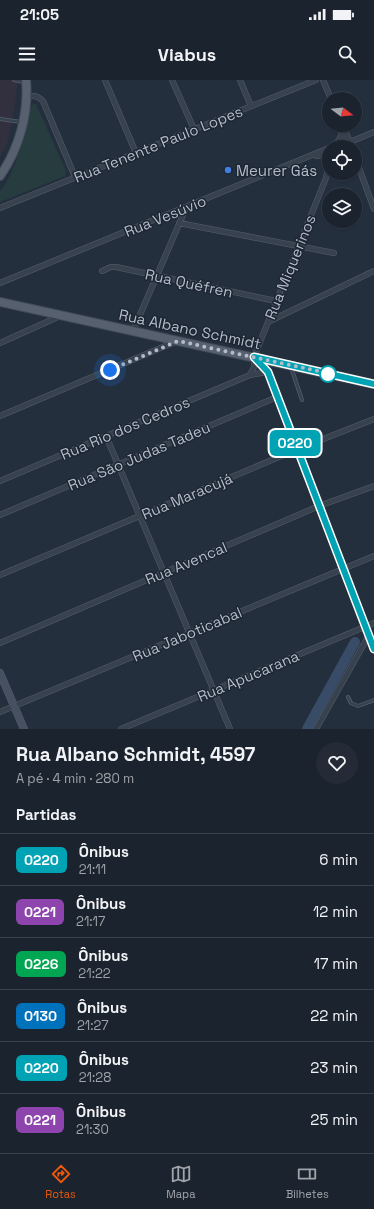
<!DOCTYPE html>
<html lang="pt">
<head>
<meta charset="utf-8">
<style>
  :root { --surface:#1b232e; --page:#242b36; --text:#f1f3f6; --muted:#a0a4aa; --line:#39404a; --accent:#ea580c }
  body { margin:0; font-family:"Space Grotesk",sans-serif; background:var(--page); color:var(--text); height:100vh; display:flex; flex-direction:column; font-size:15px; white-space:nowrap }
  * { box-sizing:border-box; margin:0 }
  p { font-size:13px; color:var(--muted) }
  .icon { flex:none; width:22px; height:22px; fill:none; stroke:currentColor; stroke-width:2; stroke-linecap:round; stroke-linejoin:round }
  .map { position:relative; height:649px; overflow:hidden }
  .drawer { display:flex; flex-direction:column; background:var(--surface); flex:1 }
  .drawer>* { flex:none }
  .badge { padding:0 8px; border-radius:6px; font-size:14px; line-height:26px }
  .needle { width:26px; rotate:106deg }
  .tools { position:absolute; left:322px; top:12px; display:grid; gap:8px }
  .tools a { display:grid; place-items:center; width:40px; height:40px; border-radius:50%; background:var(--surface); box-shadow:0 1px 3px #0004,0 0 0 1px var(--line); font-size:20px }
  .you { position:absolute; width:20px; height:20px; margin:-10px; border:3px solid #fff; border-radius:50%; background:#1a73e8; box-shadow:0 0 0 6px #1a73e833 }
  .map>.badge { position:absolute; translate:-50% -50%; box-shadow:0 0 0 2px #fff }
  h2 { padding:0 16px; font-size:15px; line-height:36px }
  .round { display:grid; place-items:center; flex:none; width:42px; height:42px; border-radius:21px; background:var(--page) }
  .overview { display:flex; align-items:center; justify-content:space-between; height:68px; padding:0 16px }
  h1 { font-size:19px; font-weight:700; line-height:30px }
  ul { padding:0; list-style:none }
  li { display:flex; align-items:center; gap:12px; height:52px; padding:0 16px; border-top:1px solid var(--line) }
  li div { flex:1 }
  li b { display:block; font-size:15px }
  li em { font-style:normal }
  li .badge { min-width:44px; font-weight:700; text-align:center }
  .status { display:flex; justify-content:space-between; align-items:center; height:28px; padding:0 20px; background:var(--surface); direction:ltr }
  .status svg { height:11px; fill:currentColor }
  header { display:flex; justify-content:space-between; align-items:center; height:52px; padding:0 16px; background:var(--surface); font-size:18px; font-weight:700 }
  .dock { display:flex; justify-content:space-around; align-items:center; height:56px; border-top:1px solid var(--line); background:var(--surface); font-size:11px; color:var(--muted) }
  .dock a { display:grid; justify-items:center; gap:2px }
  .dock .active { color:var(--accent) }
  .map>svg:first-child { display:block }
  .medical { fill:#32303f }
  .green { fill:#263c3f }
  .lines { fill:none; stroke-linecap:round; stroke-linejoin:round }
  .river { stroke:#394c67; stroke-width:10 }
  .lane-casing { stroke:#565f6c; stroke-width:4 }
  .street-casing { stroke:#565f6c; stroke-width:6 }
  .secondary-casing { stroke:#565f6c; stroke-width:8 }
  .primary-casing { stroke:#414a57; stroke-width:10 }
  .lane { stroke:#38414e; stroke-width:2.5 }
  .street { stroke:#38414e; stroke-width:5 }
  .secondary { stroke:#465061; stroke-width:7 }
  .primary { stroke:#56606e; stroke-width:8 }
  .line-casing { stroke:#fff; stroke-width:9 }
  .line { stroke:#00a3b4; stroke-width:6 }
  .walk { stroke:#b4bcc9; stroke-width:4; stroke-dasharray:0 7.2 }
  .shop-dot { fill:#3f7fe0; stroke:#1d2633; stroke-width:1.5 }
  .stop-dot { fill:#fff; stroke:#00a3b4; stroke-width:2 }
  .labels { text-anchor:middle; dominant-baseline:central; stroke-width:3; stroke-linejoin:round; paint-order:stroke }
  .street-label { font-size:15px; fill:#b4bcc9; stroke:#1d2633 }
  .poi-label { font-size:15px; fill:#b4bcc9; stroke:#1d2633; text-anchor:start }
</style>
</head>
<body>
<div class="status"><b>21:05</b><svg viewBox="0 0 49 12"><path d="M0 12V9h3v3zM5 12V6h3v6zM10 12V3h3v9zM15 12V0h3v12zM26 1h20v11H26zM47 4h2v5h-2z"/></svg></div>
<header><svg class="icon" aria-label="menu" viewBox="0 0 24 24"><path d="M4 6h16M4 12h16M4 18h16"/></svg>Viabus<svg class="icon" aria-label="search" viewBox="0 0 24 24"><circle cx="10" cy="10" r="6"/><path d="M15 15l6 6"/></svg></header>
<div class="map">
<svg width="374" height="649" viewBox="0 0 374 649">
  <rect width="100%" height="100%" fill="#242f3e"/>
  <path class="medical" d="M 0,0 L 18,0 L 14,32 L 7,64 L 0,77 Z"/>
  <path class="green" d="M 33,24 L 36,24 L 66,91 L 65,96 L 0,122 L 0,111 C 5,106 8,99 11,93 C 21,71 25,50 30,27 Z"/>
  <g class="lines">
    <path class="river" d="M 307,649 L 355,562"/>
    <defs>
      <path id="lane" d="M 14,0 L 24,2
        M 0,39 L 21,42
        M 291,287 L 302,320
        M 348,617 L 351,623 L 358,626 L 374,620"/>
      <path id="street" d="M 105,0 L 136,73
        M 172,0 L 194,49
        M 240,0 L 251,26
        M 323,0 L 331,19
        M 26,18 C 33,15 37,15 43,21 L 75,97
        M 344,48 L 352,67
        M 350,62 L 374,52
        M 331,67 C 340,63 341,56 343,47
        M 342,67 L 344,52
        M 316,76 L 325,75 L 329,78
        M 355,77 L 374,129
        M 0,128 L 316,0
        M 179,143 L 334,173
        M 102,191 L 111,187 L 116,187 L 276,221
        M 0,203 L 329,68
        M 268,242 L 374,191
        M 133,251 L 186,128
        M 0,263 L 60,236
        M 250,295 L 254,287 L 254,277 L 326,98 L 329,84
        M 0,336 L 177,261
        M 106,356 L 230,649
        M 0,401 L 250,295 L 268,292
        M 0,435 L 277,317
        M 0,495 L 298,369 L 374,339
        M 0,563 L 319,426 L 374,406
        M 0,632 L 374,476
        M 121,649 L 374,543
        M 316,649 L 369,555"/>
      <path id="secondary" d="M 254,277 L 268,292 L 374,569
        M 0,593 L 24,649"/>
      <path id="primary" d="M 0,96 C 19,69 29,33 26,0
        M 0,222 L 374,304"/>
    </defs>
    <use href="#lane" class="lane-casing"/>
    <use href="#street" class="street-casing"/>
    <use href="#secondary" class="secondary-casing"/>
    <use href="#primary" class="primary-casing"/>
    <use href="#lane" class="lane"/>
    <use href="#street" class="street"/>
    <use href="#secondary" class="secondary"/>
    <use href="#primary" class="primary"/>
  </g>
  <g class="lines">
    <defs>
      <path id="line" d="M 374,304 L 254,277 L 268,292 L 374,569"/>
    </defs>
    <use href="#line" class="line-casing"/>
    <use href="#line" class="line"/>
    <path class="walk" d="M 110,290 L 178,261 L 332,294 L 328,294"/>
  </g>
  <circle class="shop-dot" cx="228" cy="90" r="4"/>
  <circle class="stop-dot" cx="328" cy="294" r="8"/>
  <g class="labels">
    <g class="street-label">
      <text transform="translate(158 64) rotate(-22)">Rua Tenente Paulo Lopes</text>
      <text transform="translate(165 136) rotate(-22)">Rua Vesúvio</text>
      <text transform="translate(290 187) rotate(-68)">Rua Miquerinos</text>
      <text transform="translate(189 203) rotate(12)">Rua Quéfren</text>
      <text transform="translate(190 249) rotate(12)">Rua Albano Schmidt</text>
      <text transform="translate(125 348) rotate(-23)">Rua Rio dos Cedros</text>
      <text transform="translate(139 376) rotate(-23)">Rua São Judas Tadeu</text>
      <text transform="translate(187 416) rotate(-23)">Rua Maracujá</text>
      <text transform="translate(186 483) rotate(-23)">Rua Avencal</text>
      <text transform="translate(187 554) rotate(-23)">Rua Jaboticabal</text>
      <text transform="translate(248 596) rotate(-23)">Rua Apucarana</text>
    </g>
    <g class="poi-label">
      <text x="236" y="90">Meurer Gás</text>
    </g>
  </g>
</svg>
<div class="tools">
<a><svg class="needle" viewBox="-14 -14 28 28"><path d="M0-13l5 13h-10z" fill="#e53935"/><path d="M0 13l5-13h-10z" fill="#a0a4aa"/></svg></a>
<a><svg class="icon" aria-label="locate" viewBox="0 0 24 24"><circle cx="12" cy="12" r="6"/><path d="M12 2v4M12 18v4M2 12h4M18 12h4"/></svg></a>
<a><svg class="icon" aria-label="layers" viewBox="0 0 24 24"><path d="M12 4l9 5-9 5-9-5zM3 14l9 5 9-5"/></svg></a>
</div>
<div class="you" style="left:110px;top:290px"></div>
<b class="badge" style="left:295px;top:363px;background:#00a3b4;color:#fff">0220</b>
</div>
<section class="drawer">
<div class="overview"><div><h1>Rua Albano Schmidt, 4597</h1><p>A pé · 4 min · 280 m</p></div><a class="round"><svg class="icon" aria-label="heart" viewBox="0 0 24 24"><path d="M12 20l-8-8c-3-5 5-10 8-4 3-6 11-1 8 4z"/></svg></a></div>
<h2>Partidas</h2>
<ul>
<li><span class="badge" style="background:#00a3b4;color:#fff">0220</span><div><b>Ônibus</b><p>21:11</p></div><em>6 min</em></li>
<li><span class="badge" style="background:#8e44ad;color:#fff">0221</span><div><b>Ônibus</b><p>21:17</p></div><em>12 min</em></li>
<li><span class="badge" style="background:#00a651;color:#fff">0226</span><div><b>Ônibus</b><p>21:22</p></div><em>17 min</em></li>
<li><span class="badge" style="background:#0072bc;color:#fff">0130</span><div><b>Ônibus</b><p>21:27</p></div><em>22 min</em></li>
<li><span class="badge" style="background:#00a3b4;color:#fff">0220</span><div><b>Ônibus</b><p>21:28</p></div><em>23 min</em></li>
<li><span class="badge" style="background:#8e44ad;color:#fff">0221</span><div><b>Ônibus</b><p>21:30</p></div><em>25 min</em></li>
</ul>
</section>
<nav class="dock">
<a class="active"><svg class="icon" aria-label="directions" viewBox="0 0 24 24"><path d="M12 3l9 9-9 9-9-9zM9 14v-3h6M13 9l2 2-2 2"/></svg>Rotas</a>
<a><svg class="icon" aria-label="map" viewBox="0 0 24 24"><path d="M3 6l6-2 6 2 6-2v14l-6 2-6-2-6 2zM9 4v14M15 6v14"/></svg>Mapa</a>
<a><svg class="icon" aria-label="tickets" viewBox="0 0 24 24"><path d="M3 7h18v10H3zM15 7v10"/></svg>Bilhetes</a>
</nav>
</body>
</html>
